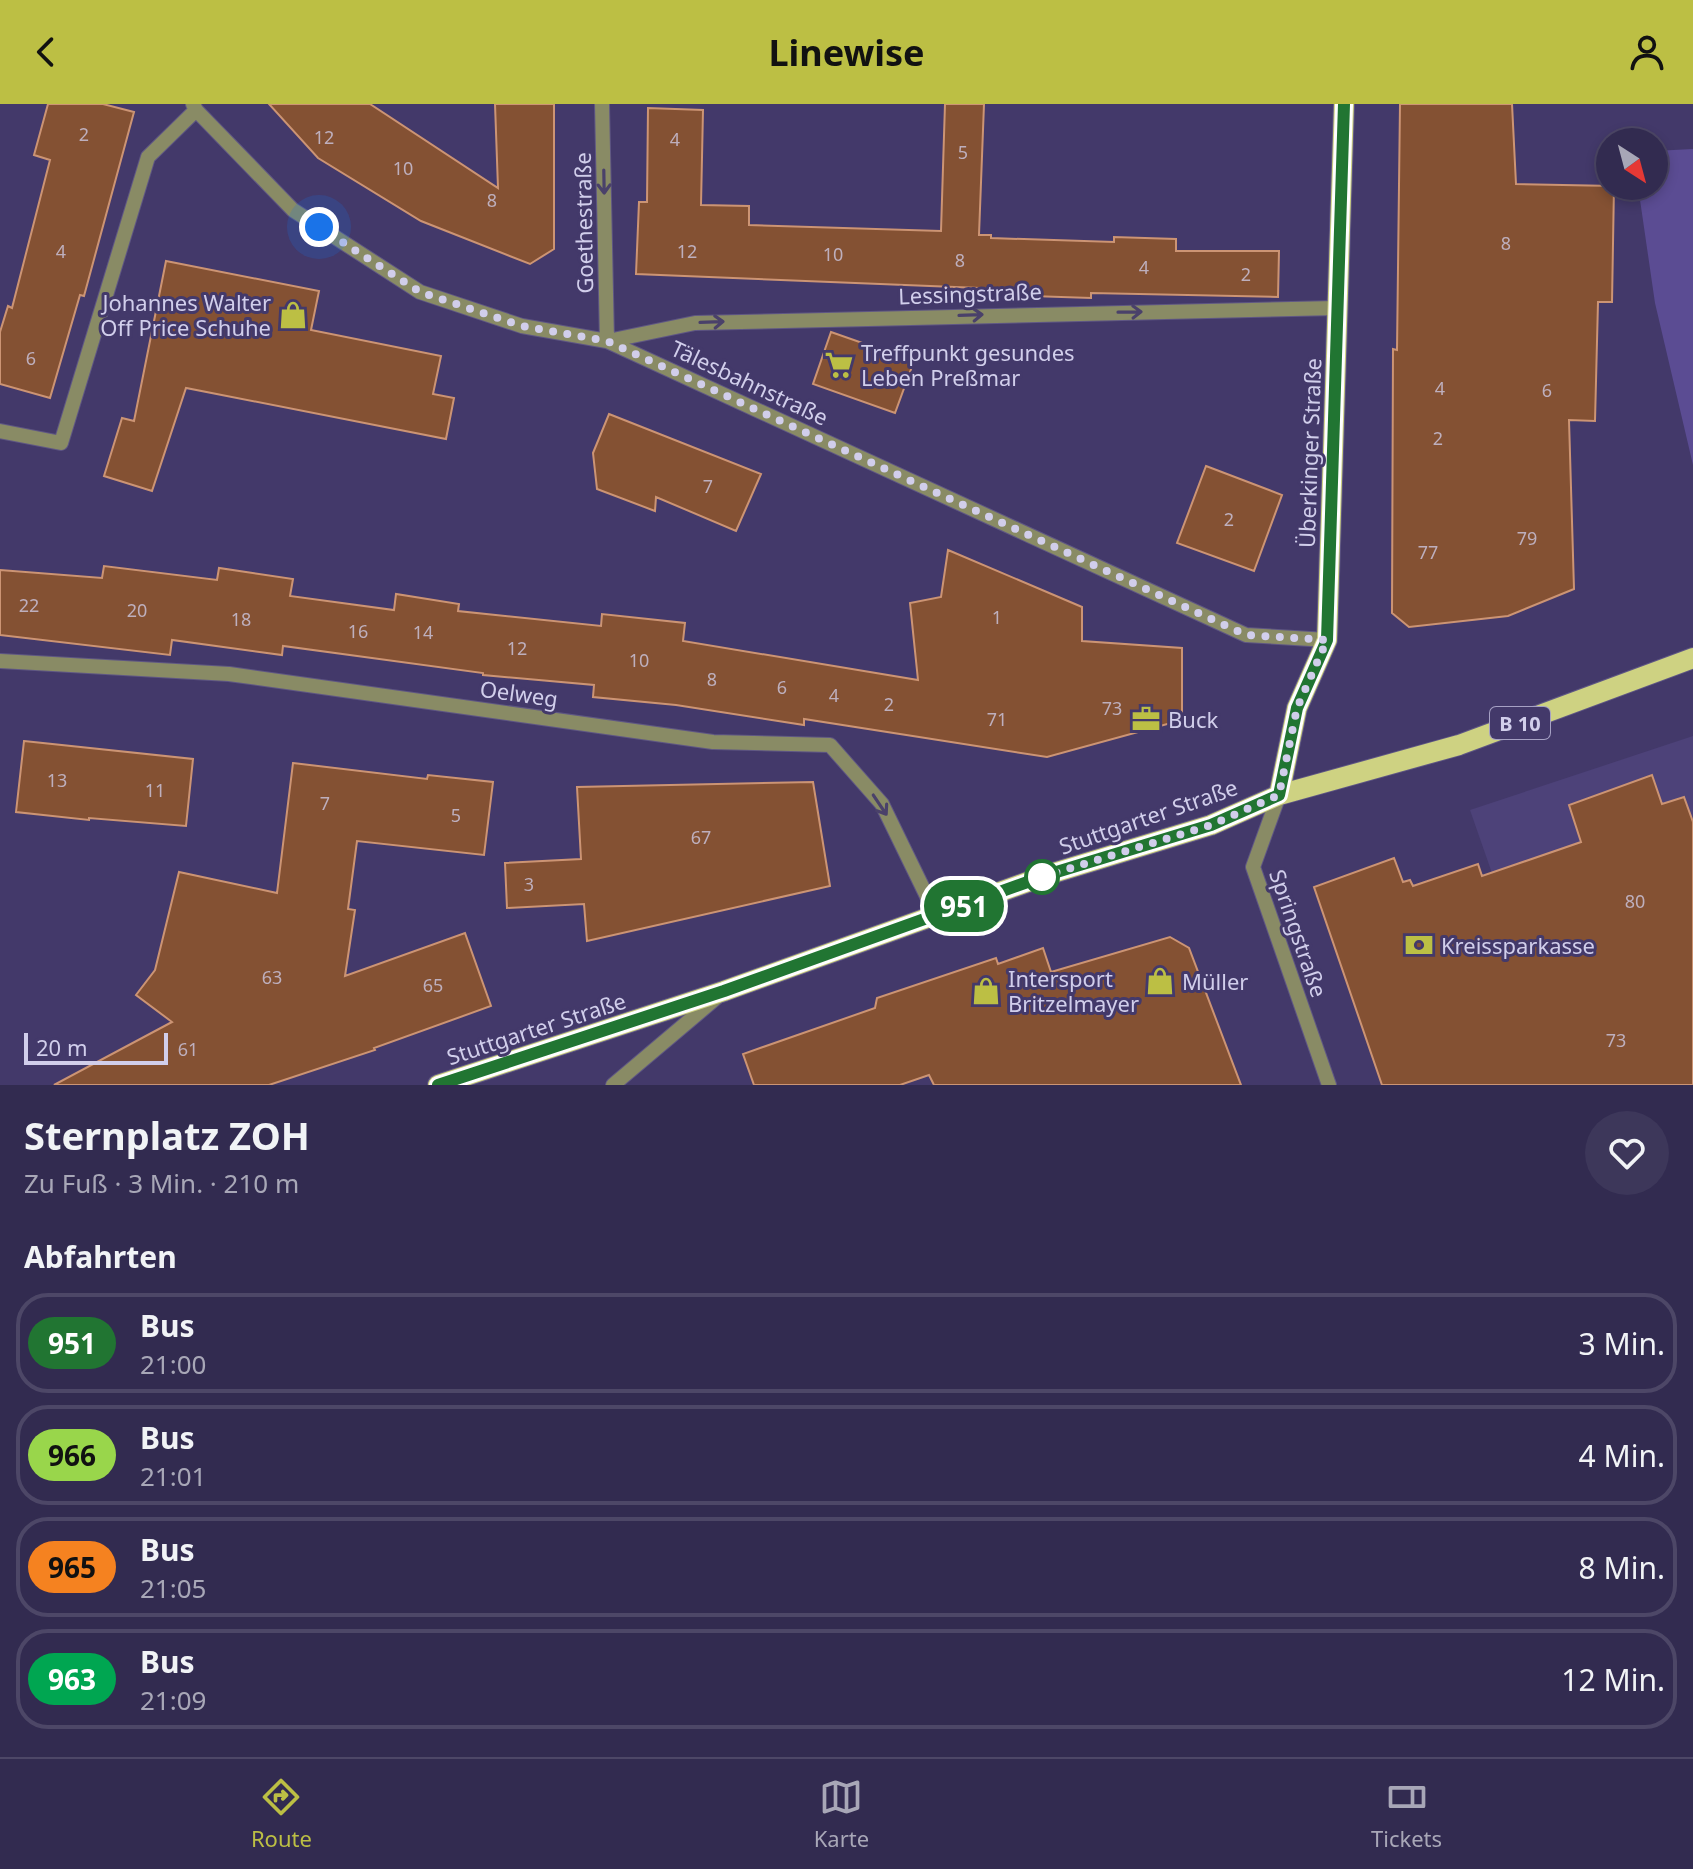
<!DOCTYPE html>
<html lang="de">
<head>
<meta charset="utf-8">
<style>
  :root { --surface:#322b50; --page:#3d375a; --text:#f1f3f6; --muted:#a8a7b7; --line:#4d4767; --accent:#bcbf44 }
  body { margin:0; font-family:"Noto Sans",sans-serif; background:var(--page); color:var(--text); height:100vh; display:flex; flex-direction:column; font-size:30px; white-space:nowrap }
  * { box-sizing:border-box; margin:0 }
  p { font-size:26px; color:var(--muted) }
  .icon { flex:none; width:44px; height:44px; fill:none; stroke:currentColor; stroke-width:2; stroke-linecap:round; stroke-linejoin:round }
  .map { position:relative; height:981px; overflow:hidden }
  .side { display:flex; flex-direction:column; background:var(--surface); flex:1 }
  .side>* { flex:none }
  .badge { padding:0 16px; border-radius:26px; font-size:28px; line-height:52px }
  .needle { width:52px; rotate:144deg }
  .tools { position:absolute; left:1596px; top:24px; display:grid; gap:16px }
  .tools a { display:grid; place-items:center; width:72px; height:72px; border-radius:50%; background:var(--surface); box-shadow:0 4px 12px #0003,0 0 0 2px var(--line); font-size:40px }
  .scale { position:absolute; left:24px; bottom:20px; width:144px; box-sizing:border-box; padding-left:8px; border:4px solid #d1ceeb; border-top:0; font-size:22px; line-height:28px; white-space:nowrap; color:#d1ceeb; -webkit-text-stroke:6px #43396a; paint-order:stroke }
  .you { position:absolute; width:40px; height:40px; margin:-20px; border:6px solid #fff; border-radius:50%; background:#1a73e8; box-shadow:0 0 0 12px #1a73e833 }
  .map>.badge { position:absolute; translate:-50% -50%; box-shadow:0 0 0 4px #fff }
  h2 { padding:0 24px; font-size:30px; line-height:72px }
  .round { display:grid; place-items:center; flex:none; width:84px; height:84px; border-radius:42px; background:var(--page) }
  .summary { display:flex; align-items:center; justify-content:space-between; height:136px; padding:0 24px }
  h1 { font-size:38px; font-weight:700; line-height:60px }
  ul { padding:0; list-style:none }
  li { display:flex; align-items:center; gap:24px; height:100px; margin:0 16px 12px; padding:0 8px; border:4px solid var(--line); border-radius:32px }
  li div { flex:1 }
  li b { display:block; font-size:30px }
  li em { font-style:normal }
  li .badge { min-width:88px; font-weight:700; text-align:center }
  header { display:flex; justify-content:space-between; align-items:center; height:104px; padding:0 24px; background:var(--accent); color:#111; font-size:36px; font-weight:700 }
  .tab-bar { display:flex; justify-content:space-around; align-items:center; height:112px; border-top:2px solid var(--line); background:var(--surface); font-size:22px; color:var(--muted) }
  .tab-bar a { display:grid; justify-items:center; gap:4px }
  .tab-bar .active { color:var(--accent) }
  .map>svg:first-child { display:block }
  .built { fill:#4d4279 }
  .grass { fill:#5b4c93 }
  .building { fill:#845133; stroke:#cc9474; stroke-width:2 }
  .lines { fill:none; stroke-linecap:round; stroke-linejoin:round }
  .minor-casing { stroke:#5f5784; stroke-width:16 }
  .major-casing { stroke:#5f5784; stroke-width:22 }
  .minor { stroke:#898b65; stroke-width:14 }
  .major { stroke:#ced282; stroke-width:20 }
  .oneway { stroke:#4a416a }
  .line-casing { stroke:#fff; stroke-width:18 }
  .line { stroke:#217532; stroke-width:12 }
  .walk { stroke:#d1ceeb; stroke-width:8; stroke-dasharray:0 14.4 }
  .stop-dot { fill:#fff; stroke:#217532; stroke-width:4 }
  .labels { text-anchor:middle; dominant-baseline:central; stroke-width:6; stroke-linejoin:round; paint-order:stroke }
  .number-label { font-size:18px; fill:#beafbd }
  .shield { fill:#43396a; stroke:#a6a1c4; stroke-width:2 }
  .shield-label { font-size:20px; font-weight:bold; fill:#d1ceeb }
  .street-label { font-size:22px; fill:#d1ceeb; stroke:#43396a }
  .poi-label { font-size:22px; fill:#d1ceeb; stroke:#43396a; text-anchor:start }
</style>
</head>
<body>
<header><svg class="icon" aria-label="back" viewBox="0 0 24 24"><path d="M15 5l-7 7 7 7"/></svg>Linewise<svg class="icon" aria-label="person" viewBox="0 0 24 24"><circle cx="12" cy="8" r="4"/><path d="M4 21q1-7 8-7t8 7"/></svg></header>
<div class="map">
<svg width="1693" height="981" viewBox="0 0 1693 981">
  <rect width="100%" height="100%" fill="#43396a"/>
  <path class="built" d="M 1693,632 L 1693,849 L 1539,904 L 1470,706 Z"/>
  <path class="grass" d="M 1693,45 L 1693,361 L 1655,199 L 1638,82 L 1654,82 L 1654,47 Z"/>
  <path class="building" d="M 48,0 L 103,0 L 134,8 L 84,192 L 80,191 L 50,294 L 0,280 L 0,228 L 8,202 L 12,204 L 50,56 L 34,51 Z
    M 269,0 L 370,0 L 498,84 L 495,0 L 554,0 L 554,145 L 530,160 L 421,117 L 318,54 Z
    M 945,0 L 984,0 L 979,131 L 991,131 L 991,134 L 1114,138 L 1114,133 L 1176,135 L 1176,147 L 1279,147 L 1278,193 L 1091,189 L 1091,194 L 1004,191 L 1004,185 L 636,170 L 639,98 L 647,98 L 648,4 L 703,6 L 701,101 L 749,102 L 749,121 L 941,127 Z
    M 1400,0 L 1512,0 L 1516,80 L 1614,82 L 1612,198 L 1598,198 L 1595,317 L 1569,316 L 1574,485 L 1508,512 L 1409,523 L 1392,509 L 1393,245 L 1397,246 Z
    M 166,157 L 319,187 L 311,226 L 441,252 L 433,290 L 454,294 L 446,335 L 186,284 L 152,387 L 104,372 L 122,314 L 134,317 Z
    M 831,228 L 914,257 L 895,309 L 813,280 Z
    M 609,310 L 761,370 L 736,427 L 656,393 L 655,407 L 597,385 L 593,349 Z
    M 1206,362 L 1282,391 L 1254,467 L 1177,439 Z
    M 948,446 L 1082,503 L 1082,537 L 1182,544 L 1182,616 L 1047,653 L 804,615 L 804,621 L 676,601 L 593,593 L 594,581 L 483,571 L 483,569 L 283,542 L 282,551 L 172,536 L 170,551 L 0,531 L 0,466 L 102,474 L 104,462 L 217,476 L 219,464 L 293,475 L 290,492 L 394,506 L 396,490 L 459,500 L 458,507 L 601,522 L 602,510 L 685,519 L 683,537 L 918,576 L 910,499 L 941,493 Z
    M 24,637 L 193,655 L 186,722 L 89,714 L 89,716 L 16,708 Z
    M 293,659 L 427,675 L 428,671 L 493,678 L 484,751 L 357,737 L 348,805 L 355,806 L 345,872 L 465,829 L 491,902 L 374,944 L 375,946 L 269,981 L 54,981 L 172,918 L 136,891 L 155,866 L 179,768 L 277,789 Z
    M 1652,671 L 1662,700 L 1684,693 L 1693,718 L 1693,981 L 1382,981 L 1314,783 L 1394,754 L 1403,778 L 1410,776 L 1413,782 L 1478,760 L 1482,772 L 1581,738 L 1569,701 Z
    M 813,678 L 830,782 L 587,837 L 584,800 L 507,804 L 505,759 L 581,755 L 577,683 Z
    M 1170,833 L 1189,844 L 1241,981 L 934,981 L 929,971 L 900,981 L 754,981 L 743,950 L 875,904 L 877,894 L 996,854 L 998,860 L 1043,844 L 1051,868 Z"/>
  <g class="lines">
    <defs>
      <path id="minor" d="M 193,0 L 196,6 L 293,106 L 420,188 L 522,222 L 607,237 L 1246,531 L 1327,536
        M 602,0 L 607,237
        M 608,237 L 695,219 L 1336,204
        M 0,327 L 61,339 L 148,53 L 196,6
        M 0,557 L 229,570 L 713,638 L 830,641 L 882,700 L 937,813
        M 1279,691 L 1253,763 L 1329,981
        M 613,981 L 716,894"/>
      <path id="major" d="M 1279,691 L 1297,604 L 1327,536 L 1344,0
        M 438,981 L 724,887 L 1050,770 L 1211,721 L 1279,691 L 1459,641 L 1693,554"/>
    </defs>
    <use href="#minor" class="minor-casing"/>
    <use href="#major" class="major-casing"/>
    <use href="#minor" class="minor"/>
    <use href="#major" class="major"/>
  </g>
  <defs><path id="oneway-shaft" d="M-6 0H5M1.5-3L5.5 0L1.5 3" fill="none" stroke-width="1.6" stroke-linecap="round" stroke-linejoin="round" transform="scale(2)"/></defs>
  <g class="oneway">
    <use href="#oneway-shaft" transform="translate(604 78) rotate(89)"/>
    <use href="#oneway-shaft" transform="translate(1130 208) rotate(-1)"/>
    <use href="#oneway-shaft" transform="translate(971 211) rotate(-2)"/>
    <use href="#oneway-shaft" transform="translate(712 218) rotate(-2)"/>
    <use href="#oneway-shaft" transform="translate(880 701) rotate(56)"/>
  </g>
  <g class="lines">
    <defs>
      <path id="line" d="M 438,981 L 724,887 L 1050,770 L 1211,721 L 1279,691 L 1297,604 L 1327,536 L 1344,0"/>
    </defs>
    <use href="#line" class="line-casing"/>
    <use href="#line" class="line"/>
    <path class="walk" d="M 319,123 L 420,188 L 522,222 L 607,237 L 1246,531 L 1327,536 L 1297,604 L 1279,691 L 1211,721 L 1042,773"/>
  </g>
  <defs>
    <symbol id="shop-bare" viewBox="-9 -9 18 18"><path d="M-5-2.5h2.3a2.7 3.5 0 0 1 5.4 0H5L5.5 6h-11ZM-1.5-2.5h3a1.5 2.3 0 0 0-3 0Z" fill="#bcbf44" stroke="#43396a" stroke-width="2.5" paint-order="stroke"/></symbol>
    <symbol id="supermarket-bare" viewBox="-9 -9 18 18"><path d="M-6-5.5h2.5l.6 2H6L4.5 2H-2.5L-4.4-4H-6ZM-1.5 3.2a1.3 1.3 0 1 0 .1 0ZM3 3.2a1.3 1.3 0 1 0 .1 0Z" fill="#bcbf44" stroke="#43396a" stroke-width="2.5" paint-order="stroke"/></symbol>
    <symbol id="office-bare" viewBox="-9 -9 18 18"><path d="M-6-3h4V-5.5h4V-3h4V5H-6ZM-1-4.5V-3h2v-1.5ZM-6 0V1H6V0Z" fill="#bcbf44" stroke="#43396a" stroke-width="2.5" paint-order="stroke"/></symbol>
    <symbol id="bank-bare" viewBox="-9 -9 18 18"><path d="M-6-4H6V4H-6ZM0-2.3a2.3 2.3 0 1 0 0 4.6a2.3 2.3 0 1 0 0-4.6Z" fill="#bcbf44" stroke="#43396a" stroke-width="2.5" paint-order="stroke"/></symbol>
  </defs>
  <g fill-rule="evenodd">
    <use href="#shop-bare" x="273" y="191" width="40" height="40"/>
    <use href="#supermarket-bare" x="819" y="241" width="40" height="40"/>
    <use href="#office-bare" x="1126" y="595" width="40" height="40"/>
    <use href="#bank-bare" x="1399" y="821" width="40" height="40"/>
    <use href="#shop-bare" x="1140" y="857" width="40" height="40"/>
    <use href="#shop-bare" x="966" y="867" width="40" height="40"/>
  </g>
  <circle class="stop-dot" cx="1042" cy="773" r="16"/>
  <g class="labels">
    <g class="number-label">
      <text x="84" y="30">2</text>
      <text x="324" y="33">12</text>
      <text x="675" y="35">4</text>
      <text x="963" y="48">5</text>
      <text x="403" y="64">10</text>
      <text x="492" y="96">8</text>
      <text x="1506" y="139">8</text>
      <text x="61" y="147">4</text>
      <text x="687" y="147">12</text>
      <text x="833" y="150">10</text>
      <text x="960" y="156">8</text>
      <text x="1144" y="163">4</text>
      <text x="1246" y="170">2</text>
      <text x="31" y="254">6</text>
      <text x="1440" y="284">4</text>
      <text x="1547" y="286">6</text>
      <text x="1438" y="334">2</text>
      <text x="708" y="382">7</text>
      <text x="1229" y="415">2</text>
      <text x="1527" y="434">79</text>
      <text x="1428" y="448">77</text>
      <text x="29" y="501">22</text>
      <text x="137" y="506">20</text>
      <text x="997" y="513">1</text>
      <text x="241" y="515">18</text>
      <text x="358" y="527">16</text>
      <text x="423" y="528">14</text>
      <text x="517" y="544">12</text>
      <text x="639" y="556">10</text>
      <text x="712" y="575">8</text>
      <text x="782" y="583">6</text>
      <text x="834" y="591">4</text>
      <text x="889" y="600">2</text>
      <text x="1112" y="604">73</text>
      <text x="997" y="615">71</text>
      <text x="57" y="676">13</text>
      <text x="155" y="686">11</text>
      <text x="325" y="699">7</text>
      <text x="456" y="711">5</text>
      <text x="701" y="733">67</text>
      <text x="529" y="780">3</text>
      <text x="1635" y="797">80</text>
      <text x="272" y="873">63</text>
      <text x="433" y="881">65</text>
      <text x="1616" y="936">73</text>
      <text x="188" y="945">61</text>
    </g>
    <rect class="shield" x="1490" y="603" width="60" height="32" rx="6"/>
    <g class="shield-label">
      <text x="1520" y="619">B 10</text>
    </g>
    <g class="street-label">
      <text transform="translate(583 119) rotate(-91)">Goethestraße</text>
      <text transform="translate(970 189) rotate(-2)">Lessingstraße</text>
      <text transform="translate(750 278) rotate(25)">Tälesbahnstraße</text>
      <text transform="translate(1309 349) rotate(-88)">Überkinger Straße</text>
      <text transform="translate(519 589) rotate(8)">Oelweg</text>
      <text transform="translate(1148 712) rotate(-19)">Stuttgarter Straße</text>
      <text transform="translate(1299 829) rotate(71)">Springstraße</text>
      <text transform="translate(536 924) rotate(-18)">Stuttgarter Straße</text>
    </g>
    <g class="poi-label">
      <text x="271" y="198" text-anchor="end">Johannes Walter<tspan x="271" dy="25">Off Price Schuhe</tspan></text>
      <text x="861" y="248">Treffpunkt gesundes<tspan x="861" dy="25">Leben Preßmar</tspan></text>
      <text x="1168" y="615">Buck</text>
      <text x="1441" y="841">Kreissparkasse</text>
      <text x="1008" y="874">Intersport<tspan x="1008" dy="25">Britzelmayer</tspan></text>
      <text x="1182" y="877">Müller</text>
    </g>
  </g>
</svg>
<div class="tools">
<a><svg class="needle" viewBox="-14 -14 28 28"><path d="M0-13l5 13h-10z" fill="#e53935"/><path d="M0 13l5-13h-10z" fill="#a8a7b7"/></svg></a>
</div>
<div class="scale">20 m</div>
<div class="you" style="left:319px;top:123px"></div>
<b class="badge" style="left:964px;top:802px;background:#217532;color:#fff">951</b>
</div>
<section class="side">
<div class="summary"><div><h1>Sternplatz ZOH</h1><p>Zu Fuß · 3 Min. · 210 m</p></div><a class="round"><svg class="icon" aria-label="heart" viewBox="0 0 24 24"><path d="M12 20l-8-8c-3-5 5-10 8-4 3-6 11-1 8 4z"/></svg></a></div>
<h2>Abfahrten</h2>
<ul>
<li><span class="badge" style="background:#217532;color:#fff">951</span><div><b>Bus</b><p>21:00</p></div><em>3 Min.</em></li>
<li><span class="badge" style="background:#99d64b;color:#111">966</span><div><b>Bus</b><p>21:01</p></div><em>4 Min.</em></li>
<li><span class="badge" style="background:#f58220;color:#111">965</span><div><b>Bus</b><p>21:05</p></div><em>8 Min.</em></li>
<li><span class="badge" style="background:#00a651;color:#fff">963</span><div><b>Bus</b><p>21:09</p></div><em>12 Min.</em></li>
</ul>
</section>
<nav class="tab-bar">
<a class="active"><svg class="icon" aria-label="directions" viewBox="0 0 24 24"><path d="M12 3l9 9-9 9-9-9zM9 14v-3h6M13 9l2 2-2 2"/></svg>Route</a>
<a><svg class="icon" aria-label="map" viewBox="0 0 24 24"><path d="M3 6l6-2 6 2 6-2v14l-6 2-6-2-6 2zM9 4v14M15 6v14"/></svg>Karte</a>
<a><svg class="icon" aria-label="tickets" viewBox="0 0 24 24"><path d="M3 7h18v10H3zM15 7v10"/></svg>Tickets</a>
</nav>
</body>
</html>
